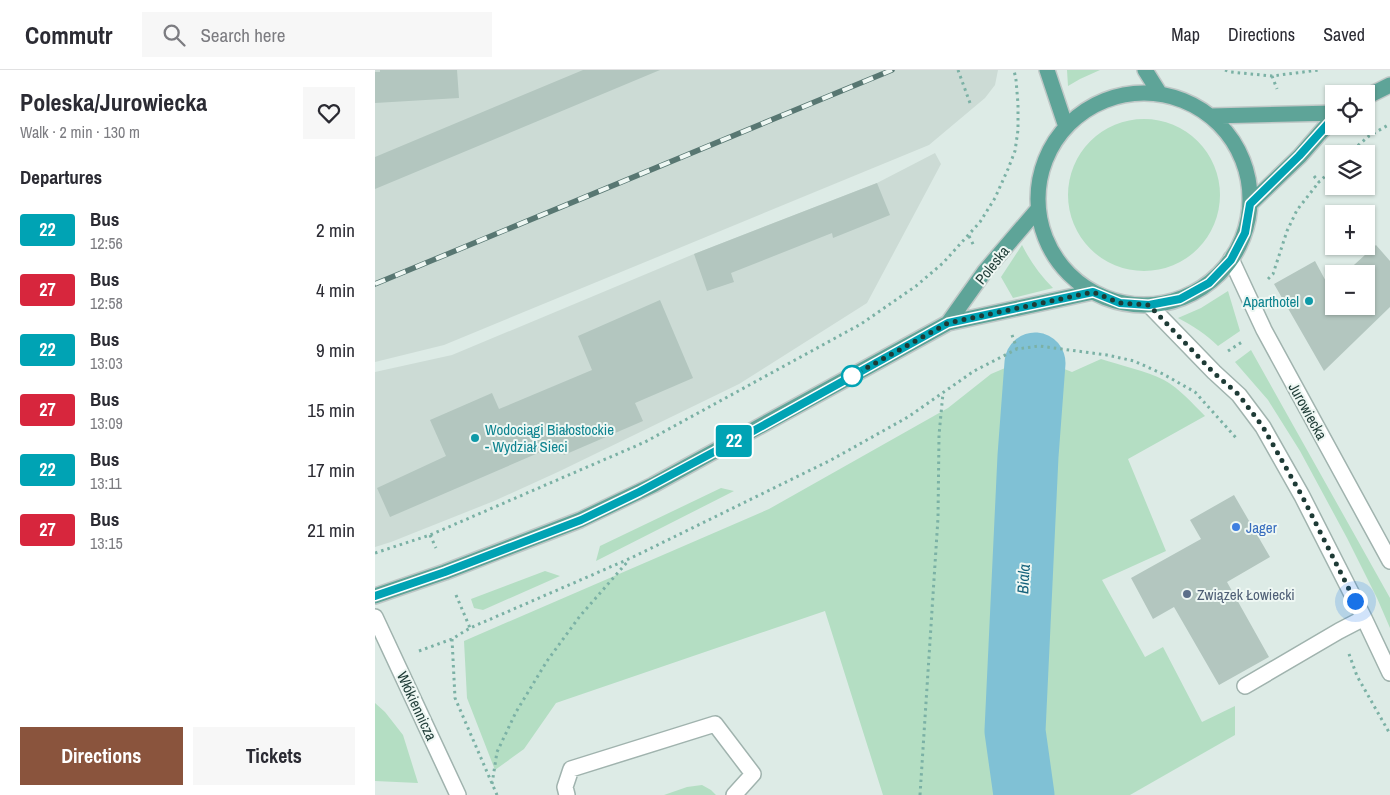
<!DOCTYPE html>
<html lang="en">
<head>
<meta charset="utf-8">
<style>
  :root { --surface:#fff; --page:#f7f7f7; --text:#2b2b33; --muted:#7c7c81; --line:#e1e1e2; --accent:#8a543d }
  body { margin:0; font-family:"Archivo Narrow",sans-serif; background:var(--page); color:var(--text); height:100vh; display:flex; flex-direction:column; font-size:19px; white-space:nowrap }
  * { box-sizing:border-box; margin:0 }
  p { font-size:16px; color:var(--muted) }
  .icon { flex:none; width:28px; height:28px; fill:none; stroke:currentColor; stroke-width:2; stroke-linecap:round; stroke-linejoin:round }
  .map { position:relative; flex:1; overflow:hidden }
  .drawer { display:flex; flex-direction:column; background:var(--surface); width:375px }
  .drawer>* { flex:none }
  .badge { padding:0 10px; border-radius:4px; font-size:18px; line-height:32px }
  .tools { position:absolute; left:950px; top:15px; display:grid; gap:10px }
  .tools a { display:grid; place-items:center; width:50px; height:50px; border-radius:0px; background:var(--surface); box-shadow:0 1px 4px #0004; font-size:25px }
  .you { position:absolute; width:25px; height:25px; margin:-12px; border:4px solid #fff; border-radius:50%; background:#1a73e8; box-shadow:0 0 0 8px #1a73e833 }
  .map>.badge { position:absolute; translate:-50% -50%; box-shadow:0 0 0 2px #fff }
  h2 { padding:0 20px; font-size:19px; line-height:45px }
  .round { display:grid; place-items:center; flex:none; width:52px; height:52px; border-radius:0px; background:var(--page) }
  .headline { display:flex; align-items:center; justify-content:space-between; height:85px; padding:0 20px }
  h1 { font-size:24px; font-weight:700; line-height:38px }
  .primary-button { display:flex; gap:10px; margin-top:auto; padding:10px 20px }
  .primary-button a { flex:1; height:58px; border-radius:0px; background:var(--accent); color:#fff; font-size:20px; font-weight:700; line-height:58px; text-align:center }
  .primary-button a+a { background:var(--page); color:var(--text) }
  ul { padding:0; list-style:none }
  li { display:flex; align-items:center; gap:15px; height:60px; padding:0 20px }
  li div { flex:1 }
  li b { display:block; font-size:19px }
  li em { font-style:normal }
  li .badge { min-width:55px; font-weight:700; text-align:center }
  header { display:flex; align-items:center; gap:30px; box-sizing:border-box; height:70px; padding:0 25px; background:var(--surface); border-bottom:1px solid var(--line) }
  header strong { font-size:24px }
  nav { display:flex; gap:28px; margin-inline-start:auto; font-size:18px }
  .search { width:350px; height:45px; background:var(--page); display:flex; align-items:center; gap:12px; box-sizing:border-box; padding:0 18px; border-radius:0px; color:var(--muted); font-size:19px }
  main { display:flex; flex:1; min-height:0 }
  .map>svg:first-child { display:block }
  .built { fill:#ccdbd5 }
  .green { fill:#b4dec3 }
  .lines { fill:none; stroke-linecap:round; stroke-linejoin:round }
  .river { stroke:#80c1d5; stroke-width:61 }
  .building { fill:#b3c6bf }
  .minor-casing { stroke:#a0b3ae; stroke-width:18 }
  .major-casing { stroke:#c0c8c7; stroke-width:18 }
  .path { stroke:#7bb1a5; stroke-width:3; stroke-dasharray:2.5 4; stroke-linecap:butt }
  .minor { stroke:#fff; stroke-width:15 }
  .major { stroke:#5ea498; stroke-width:15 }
  .rail-casing { stroke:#587772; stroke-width:5.5 }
  .rail { stroke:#eef7f3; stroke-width:4; stroke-dasharray:11; stroke-linecap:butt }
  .line-casing { stroke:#fff; stroke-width:11 }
  .line { stroke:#00a3b4; stroke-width:8 }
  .walk { stroke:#1e3b36; stroke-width:5; stroke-dasharray:0 9 }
  .culture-dot { fill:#0f9aa8; stroke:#eef7f3; stroke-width:2 }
  .stop-dot { fill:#fff; stroke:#00a3b4; stroke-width:2.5 }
  .shop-dot { fill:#3f7fe0; stroke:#eef7f3; stroke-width:2 }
  .service-dot { fill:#5c6f8a; stroke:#eef7f3; stroke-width:2 }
  .labels { text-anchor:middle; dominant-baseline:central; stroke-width:4; stroke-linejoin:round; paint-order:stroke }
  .street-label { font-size:15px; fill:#1e3b36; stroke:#eef7f3 }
  .culture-label { font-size:15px; fill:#0d838f; stroke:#eef7f3; text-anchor:end }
  .shop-label { font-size:15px; fill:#366cbe; stroke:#eef7f3; text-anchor:start }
  .service-label { font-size:15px; fill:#4e5e75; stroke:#eef7f3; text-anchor:start }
  .water-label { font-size:16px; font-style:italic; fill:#14617b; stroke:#eef7f3 }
</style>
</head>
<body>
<header>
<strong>Commutr</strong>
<div class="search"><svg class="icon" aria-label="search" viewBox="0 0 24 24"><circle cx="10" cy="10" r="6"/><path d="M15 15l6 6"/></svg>Search here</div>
<nav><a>Map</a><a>Directions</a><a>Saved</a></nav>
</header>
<main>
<section class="drawer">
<div class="headline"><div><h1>Poleska/Jurowiecka</h1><p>Walk · 2 min · 130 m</p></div><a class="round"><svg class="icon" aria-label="heart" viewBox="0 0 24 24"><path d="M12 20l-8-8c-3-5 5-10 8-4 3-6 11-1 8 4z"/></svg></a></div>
<h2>Departures</h2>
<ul>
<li><span class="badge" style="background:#00a3b4;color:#fff">22</span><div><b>Bus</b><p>12:56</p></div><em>2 min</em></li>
<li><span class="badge" style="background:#d7263d;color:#fff">27</span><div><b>Bus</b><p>12:58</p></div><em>4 min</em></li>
<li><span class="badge" style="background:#00a3b4;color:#fff">22</span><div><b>Bus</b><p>13:03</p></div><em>9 min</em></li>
<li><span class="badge" style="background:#d7263d;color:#fff">27</span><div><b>Bus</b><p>13:09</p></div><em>15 min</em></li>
<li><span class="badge" style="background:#00a3b4;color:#fff">22</span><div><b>Bus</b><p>13:11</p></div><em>17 min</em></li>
<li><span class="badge" style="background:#d7263d;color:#fff">27</span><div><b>Bus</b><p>13:15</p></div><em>21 min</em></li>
</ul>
<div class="primary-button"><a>Directions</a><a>Tickets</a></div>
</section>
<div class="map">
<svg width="1015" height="725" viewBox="0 0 1015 725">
  <rect width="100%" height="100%" fill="#ddebe6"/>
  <path class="built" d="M 0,0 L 623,0 L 620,15 L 610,28 L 554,75 L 69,275 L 0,292 Z
    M 560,83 L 566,94 L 492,233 L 364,314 L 185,401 L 119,431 L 16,472 L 0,477 L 0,302 L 77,285 L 319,184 L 502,113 Z"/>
  <path class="green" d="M 692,0 L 725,0 L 705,9 L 693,16 Z
    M693 125a76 76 0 1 1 152 0a76 76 0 1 1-152 0Z
    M 647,175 C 655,191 665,205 678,218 L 638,228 L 626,207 Z
    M 853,221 L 865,261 L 843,276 C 831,264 818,256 803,248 L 826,238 Z
    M 876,280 L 1015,528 L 1015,558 L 1002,528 L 972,468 L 925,381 L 893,330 L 860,292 Z
    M 726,289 C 744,295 772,301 789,310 C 805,319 817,333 830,346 L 753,389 L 791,481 L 727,510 L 770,587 L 788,577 L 827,652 L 860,636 L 860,665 L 755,725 L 508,725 L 450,541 L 181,633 L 149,679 L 120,700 L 92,628 L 89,571 L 394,439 L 573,338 L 616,304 L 644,292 L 674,293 L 697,302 Z
    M 346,418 L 359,421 L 221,491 L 225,476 Z
    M 170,501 L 185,506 L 108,540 L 99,538 L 96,529 Z
    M 0,633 L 10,642 L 28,665 L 43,713 L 0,711 Z
    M 327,715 L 336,720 L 341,725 L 289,725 L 312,717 Z"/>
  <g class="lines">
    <path class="river" d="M 649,725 L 640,661 L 653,386 L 660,293"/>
  </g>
  <path class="building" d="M 5,0 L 82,0 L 84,28 L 0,33 L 0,2 L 5,2 Z
    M 208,0 L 285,0 L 0,119 L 0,87 Z
    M 502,113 L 515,145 L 458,168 L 457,163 L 356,203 L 359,212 L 332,221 L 319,184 Z
    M 1001,175 L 1015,191 L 1015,237 L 949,301 L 899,214 L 940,191 L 954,217 L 959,213 L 959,236 L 991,236 L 991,204 L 969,204 Z
    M 285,230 L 318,308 L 260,333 L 268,351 L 189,385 L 184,374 L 15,447 L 2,418 L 71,386 L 55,350 L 117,323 L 124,339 L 217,300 L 203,266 Z
    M 859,425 L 895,487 L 852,512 L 894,587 L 844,615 L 799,537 L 778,549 L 756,508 L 826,469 L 815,450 Z"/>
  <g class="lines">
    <defs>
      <path id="minor" d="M 856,189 L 889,260 L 1015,491
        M 774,235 L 839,302 L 864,325 L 888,357 L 927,426 L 989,548 L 1015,603
        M 0,547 L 83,725
        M 870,616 L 964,561 L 989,548
        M 192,725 L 190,717 L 196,699 L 340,654 L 378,704 L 359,725"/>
      <path id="major" d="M 672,0 L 691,57
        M 770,0 L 785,24
        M663 129a106 106 0 1 1 212 0a106 106 0 1 1-212 0Z
        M 991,27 L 1015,15
        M 836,46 L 959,43
        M 875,134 L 925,86 L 959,47
        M 573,253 L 610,201 L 663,139
        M 0,526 L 70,502 L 205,450 L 278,415 L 573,253 L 718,222"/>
    </defs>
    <use href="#minor" class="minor-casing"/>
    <use href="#major" class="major-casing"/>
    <path class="path" d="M 583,0 L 595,33
      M 850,0 L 856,2 L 897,6 L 944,0
      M 897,6 L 902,19
      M 973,84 L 994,66 L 1015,54
      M 939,106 L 944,112 L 959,98
      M 594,166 L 599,176
      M 893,209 L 898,204 L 912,161 L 922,140 L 944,112
      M 637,265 L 642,279
      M 853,281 L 867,272
      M 55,465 L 61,478
      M 0,483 L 55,465 L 270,372 L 486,254 L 541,216 L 568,193 L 605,152 L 620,128 L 633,99 L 640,81 L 643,60 L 643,34 L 641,10 L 639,0
      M 81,525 L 95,558
      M 77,569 L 80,628 L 122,725
      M 44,581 L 77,569 L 95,558 L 256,488 L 456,390 L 533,347 L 599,301 L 642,279 L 664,276 L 732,285 L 759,291 L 788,304 L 820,322 L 863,370
      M 974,584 L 982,606 L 1015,664
      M 117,714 L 122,682 L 141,642 L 172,591 L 205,546 L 254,490
      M 545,725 L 563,448 L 564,365 L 568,323"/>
    <use href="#minor" class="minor"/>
    <use href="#major" class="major"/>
    <defs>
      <path id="rail" d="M 0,214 L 517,0"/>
    </defs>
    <use href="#rail" class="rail-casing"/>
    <use href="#rail" class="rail"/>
  </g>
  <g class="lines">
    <defs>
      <path id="line" d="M 0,526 L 70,502 L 206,450 L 264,422 L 380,360 L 573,253 L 718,222 L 745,233 L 774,235 L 805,229 L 834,213 L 856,190 L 870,163 L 875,134 L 924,86 L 959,47"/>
    </defs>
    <use href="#line" class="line-casing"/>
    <use href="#line" class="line"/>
    <path class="walk" d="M 477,306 L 573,253 L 718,222 L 745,233 L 774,235 L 838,302 L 864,325 L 888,357 L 927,426 L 980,531"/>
  </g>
  <g class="culture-dot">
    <circle cx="934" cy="231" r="5"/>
    <circle cx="100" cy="368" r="5"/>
  </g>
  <circle class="stop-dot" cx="477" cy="306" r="10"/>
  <circle class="shop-dot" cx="861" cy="457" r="5"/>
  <circle class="service-dot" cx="812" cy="524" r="5"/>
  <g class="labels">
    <g class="street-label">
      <text transform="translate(617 195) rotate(-51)">Poleska</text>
      <text transform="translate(933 341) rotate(61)">Jurowiecka</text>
      <text transform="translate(42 636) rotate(65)">Włókiennicza</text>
    </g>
    <g class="culture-label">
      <text x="924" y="231">Aparthotel</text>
      <text x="110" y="359" text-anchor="start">Wodociągi Białostockie<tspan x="110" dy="17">- Wydział Sieci</tspan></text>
    </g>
    <g class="shop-label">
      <text x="871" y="457">Jager</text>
    </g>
    <g class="service-label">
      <text x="822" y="524">Związek Łowiecki</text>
    </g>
    <g class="water-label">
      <text transform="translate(648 509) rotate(-87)">Biala</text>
    </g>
  </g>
</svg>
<div class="tools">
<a><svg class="icon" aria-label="locate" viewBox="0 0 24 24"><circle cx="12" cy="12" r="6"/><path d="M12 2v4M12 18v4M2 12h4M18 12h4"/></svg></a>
<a><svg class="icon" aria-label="layers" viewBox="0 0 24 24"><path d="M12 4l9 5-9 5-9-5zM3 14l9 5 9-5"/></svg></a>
<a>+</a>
<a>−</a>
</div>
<div class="you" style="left:980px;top:531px"></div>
<b class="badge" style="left:359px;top:371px;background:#00a3b4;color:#fff">22</b>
</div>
</main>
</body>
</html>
